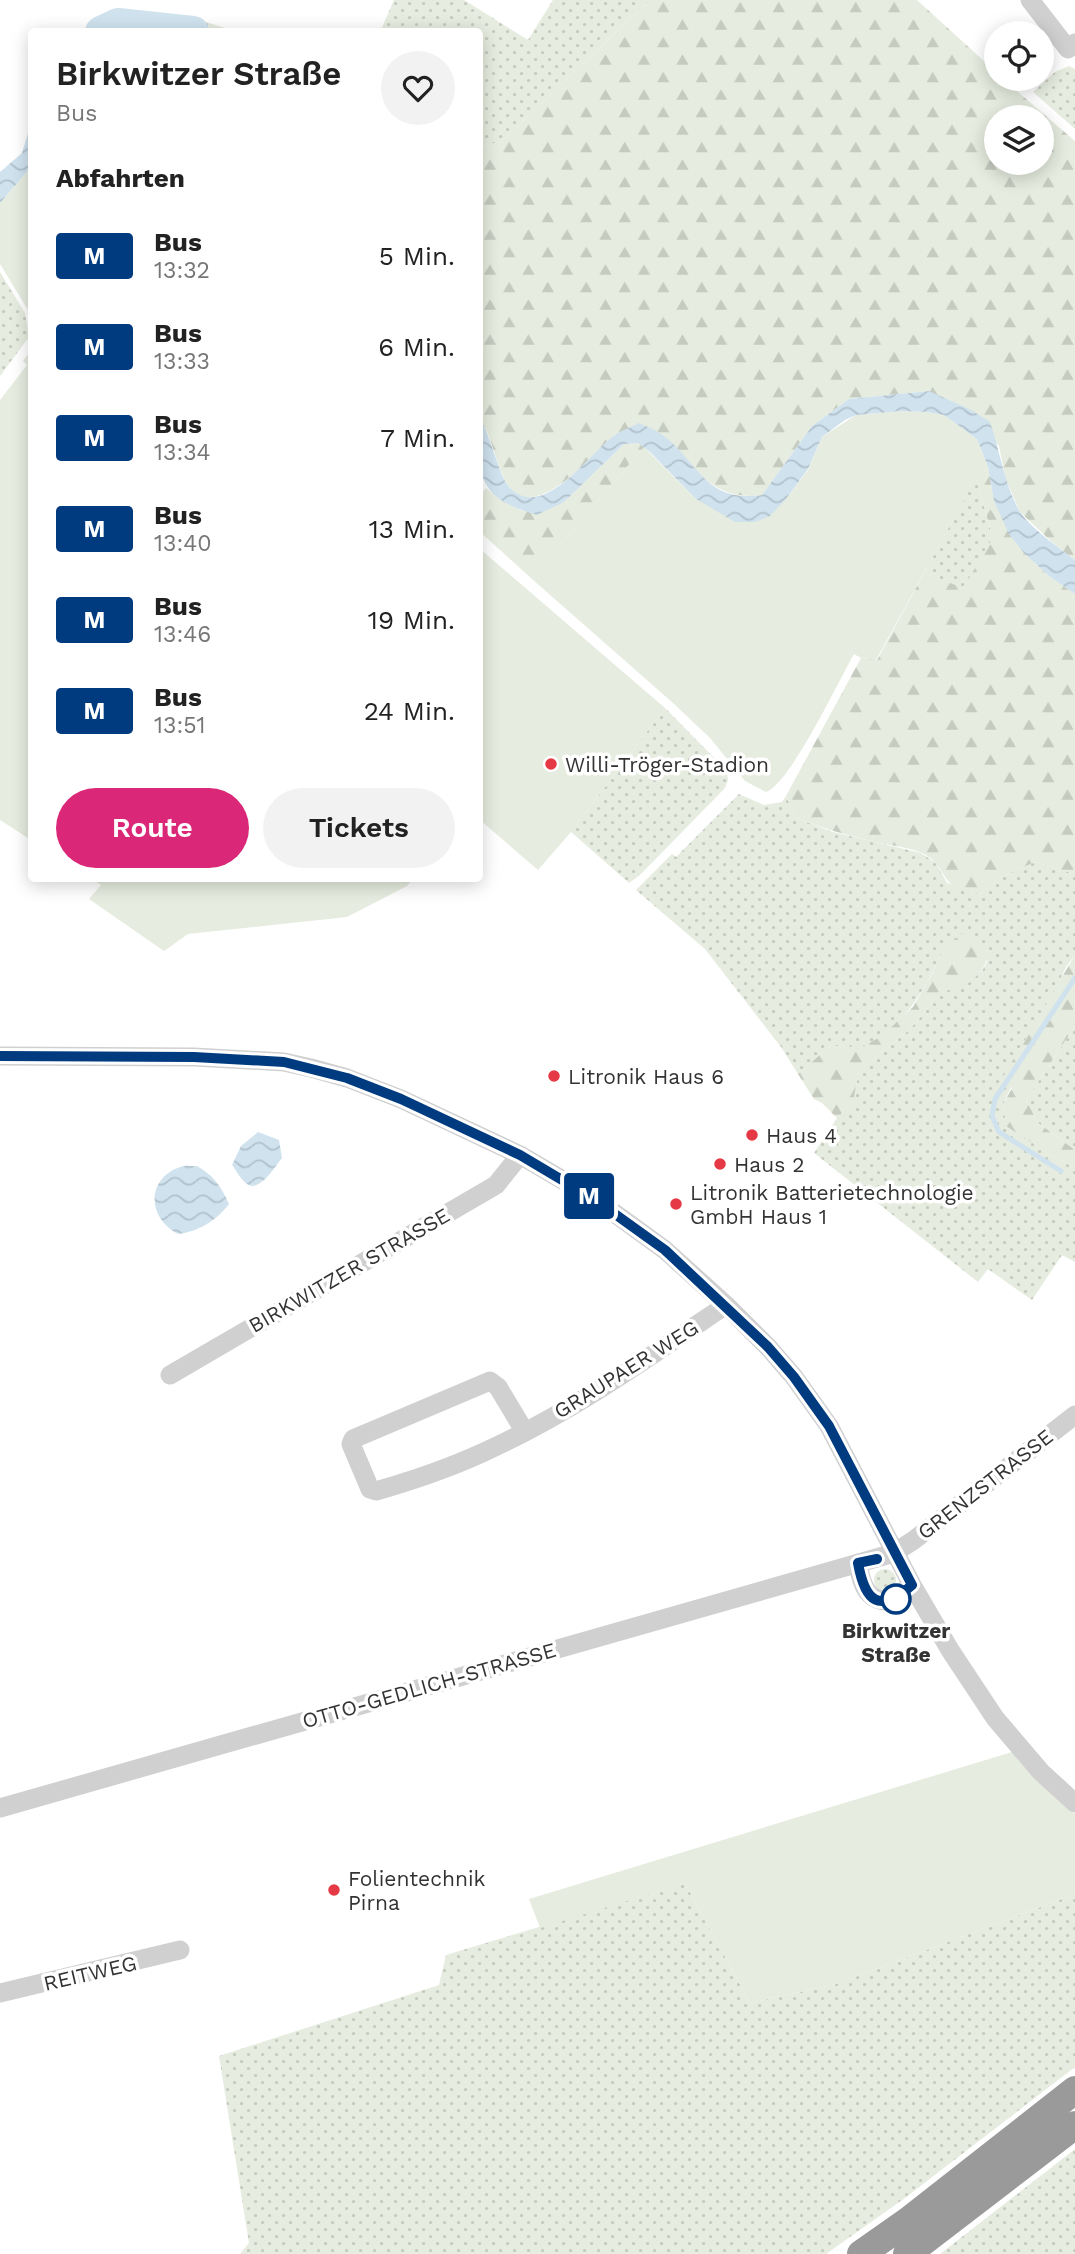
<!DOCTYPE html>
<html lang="de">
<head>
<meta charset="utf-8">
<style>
  :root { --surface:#fff; --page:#f2f2f2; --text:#222; --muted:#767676; --accent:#db2777 }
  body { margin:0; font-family:"Work Sans",sans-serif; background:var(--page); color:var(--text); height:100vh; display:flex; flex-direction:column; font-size:26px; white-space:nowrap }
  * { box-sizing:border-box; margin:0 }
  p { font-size:23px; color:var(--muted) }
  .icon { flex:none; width:38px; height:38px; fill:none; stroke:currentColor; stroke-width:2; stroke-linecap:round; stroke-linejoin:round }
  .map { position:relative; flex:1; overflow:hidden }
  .side { position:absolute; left:28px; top:28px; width:455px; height:854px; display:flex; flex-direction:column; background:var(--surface); border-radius:7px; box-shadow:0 4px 18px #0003 }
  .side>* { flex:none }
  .badge { padding:0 14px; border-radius:5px; font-size:24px; line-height:46px }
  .controls { position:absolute; left:984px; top:21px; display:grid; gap:14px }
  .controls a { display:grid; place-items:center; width:70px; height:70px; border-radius:50%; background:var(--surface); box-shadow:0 4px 18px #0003; font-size:35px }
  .map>.badge { position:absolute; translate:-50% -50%; box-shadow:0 0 0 4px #fff }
  h2 { padding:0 28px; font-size:26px; line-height:63px }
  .round { display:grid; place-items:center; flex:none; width:74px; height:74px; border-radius:37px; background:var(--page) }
  .overview { display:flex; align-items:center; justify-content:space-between; height:119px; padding:0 28px }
  h1 { font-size:33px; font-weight:600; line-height:52px }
  .primary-button { display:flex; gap:14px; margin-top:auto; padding:14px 28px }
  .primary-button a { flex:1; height:80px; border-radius:42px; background:var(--accent); color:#fff; font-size:28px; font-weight:600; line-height:80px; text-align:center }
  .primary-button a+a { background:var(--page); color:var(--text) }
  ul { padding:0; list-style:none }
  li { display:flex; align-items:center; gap:21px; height:91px; padding:0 28px }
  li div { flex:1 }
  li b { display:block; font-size:26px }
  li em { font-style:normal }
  li .badge { min-width:77px; font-weight:700; text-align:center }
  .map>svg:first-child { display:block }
  .grass { fill:url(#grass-dots) }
  .forest { fill:url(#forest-firs); fill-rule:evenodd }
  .garden { fill:#e6ecdf }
  .water { fill:url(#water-waves) }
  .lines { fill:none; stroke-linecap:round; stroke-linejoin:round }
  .stream { stroke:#cfe2ee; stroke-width:5 }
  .river { stroke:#cfe2ee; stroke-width:32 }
  .minor { stroke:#d0d0d0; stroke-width:19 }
  .highway { stroke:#9a9a9a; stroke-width:28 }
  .line-casing { stroke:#fff; stroke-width:16 }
  .line { stroke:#003b80; stroke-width:10 }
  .poi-dot { fill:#e63946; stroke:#fff; stroke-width:2.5 }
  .stop-dot { fill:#fff; stroke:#003b80; stroke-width:3.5 }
  .labels { text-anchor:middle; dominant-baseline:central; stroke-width:7; stroke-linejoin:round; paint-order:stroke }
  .poi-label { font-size:21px; fill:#333; stroke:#fff; text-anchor:start }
  .street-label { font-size:21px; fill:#333; stroke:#fff }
  .stop-label { font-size:21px; font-weight:bold; fill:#333; stroke:#fff }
</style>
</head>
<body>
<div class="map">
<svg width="1075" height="2254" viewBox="0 0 1075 2254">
  <defs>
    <pattern id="grass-dots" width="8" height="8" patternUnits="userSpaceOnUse" patternTransform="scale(1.75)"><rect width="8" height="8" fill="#e6ecdf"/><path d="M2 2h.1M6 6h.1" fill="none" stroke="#c6cbc0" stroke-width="1.8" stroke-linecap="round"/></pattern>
    <pattern id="forest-firs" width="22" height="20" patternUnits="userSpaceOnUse" patternTransform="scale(1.75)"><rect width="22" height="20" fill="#e6ecdf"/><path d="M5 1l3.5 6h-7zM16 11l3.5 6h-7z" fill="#c6cbc0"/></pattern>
    <pattern id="water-waves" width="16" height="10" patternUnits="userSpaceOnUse" patternTransform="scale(1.75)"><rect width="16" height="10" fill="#cfe2ee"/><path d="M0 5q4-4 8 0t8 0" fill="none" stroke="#b2c2cd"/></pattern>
  </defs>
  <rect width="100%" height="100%" fill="#fff"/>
  <path class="grass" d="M 394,0 L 464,0 L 528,40 L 553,0 L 650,0 L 501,142 L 480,146 L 480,32 L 380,32 Z
    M 141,14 L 188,16 L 234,31 L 216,31 L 188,23 L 142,19 Z
    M 1069,66 L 1075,69 L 1075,129 L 1033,92 L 1055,72 Z
    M 0,272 L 25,313 L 29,337 L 0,376 Z
    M 977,480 L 991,532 L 991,541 L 963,589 L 924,573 L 970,488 Z
    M 665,708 L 727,771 L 728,780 L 725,788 L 640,875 L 629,883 L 571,832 Z
    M 739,794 L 764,805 L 782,802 L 786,796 L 796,818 L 833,832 L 921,853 L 936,863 L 947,883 L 980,894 L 999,878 L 1035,862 L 1075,874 L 1075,955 L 1066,967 L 1003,1105 L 1007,1126 L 1054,1157 L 1075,1168 L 1075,1262 L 1062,1255 L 1032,1300 L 988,1269 L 978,1282 L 814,1153 L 837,1118 L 853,1102 L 859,1071 L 909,1030 L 925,1012 L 940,989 L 982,971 L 987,962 L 987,950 L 940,956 C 927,987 897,1037 863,1047 C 854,1049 840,1046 830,1046 L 798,1074 L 781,1047 L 705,949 L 636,890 L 672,854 L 676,857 Z
    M 1075,1026 L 1075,1150 L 1038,1123 L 1026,1100 Z
    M874 1580a11 11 0 1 1 22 0a11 11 0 1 1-22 0Z
    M 685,1883 L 750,2003 L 836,1984 L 1075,1894 L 1075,2067 L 905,2198 L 826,2254 L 240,2254 L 249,2243 L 219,2056 L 439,1985 L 446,1955 Z
    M 1075,2149 L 1075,2254 L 940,2254 Z"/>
  <path class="forest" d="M 650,0 L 917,0 L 996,72 L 996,79 L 1003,79 L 1075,141 L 1075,560 L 1056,546 L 1020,512 L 1005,477 L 999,446 L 929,391 L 849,399 L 812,426 L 762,495 C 712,502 694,466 663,435 L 616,434 C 595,453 533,527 507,484 C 495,463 493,439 480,418 L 480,146 L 501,142 ZM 996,117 L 1041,117 L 1041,163 L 996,163 Z
    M 638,443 L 644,447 L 532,579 L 480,532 L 480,495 L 486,488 L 501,500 L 523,511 L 564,502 L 624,444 Z
    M 988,467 L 994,501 L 1024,553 L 1049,576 L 1075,594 L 1075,874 L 1035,862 L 999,878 L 980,894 C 936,890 951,867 922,853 C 908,847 889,845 874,842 C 847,835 822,828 796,818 L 786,796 L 861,658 L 877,660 L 924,573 L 963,588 L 991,541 L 991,532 L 977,480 Z
    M 963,933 C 969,934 973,936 978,939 C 1001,955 976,983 957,989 C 952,991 946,990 940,990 L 925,1012 L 909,1030 L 859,1071 L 853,1102 L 837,1118 L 822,1103 L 814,1099 L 798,1074 L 830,1046 L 862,1047 L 882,1036 L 913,1007 L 932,974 L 940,956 L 950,942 Z
    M 1075,955 L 1075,1026 L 1026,1100 L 1038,1123 L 1075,1150 L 1075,1168 L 1054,1157 L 1006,1126 L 1003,1105 L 1012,1088 L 1003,1077 Z"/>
  <path class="garden" d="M 31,167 L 31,315 L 0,264 L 0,203 Z
    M 31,350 L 31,840 L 0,820 L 0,400 L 27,365 L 23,361 Z
    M 901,411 L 926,412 L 944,415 L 977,439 L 988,467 L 970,489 L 876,660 L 861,658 L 854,654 C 839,680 790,784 766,792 L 745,781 L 710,738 L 673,703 L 532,579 L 644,447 L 696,499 L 786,499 L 808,470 L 822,437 L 856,415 Z
    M 480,549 L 665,708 L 571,832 L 538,870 L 480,820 Z
    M 92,879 L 413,879 L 407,886 L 347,917 L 188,934 L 164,951 L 89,899 L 101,885 Z
    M 1012,1752 L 1035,1779 L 1075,1814 L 1075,1894 L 836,1984 L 750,2003 L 685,1883 L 540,1928 L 529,1899 Z"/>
  <path class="water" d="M 133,18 L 133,31 L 90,31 L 116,19 Z
    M 142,19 L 188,23 L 216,31 L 142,31 Z
    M 31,123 L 31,167 L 0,203 L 0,172 L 22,153 Z
    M 929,391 L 971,410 L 990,422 C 1000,451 1004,483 1019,510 C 1027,525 1060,549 1075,560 L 1075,594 L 1049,576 L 1024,553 L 1009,534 L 994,501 L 988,467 L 977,439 L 944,415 L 926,412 L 901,411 L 856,415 L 845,420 L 822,437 L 808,469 L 786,499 L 770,516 L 755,522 L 735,522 L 696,499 L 650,452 L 638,443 L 624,444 L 564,502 L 537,515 C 474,497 479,475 480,418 C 491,436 499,477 510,488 C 544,522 589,453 615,435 C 622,430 632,427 639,423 C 647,427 657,430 664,436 C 700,464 705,503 762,495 L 812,426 L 849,399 Z
    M 258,1132 L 279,1140 L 282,1158 C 275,1166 260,1193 247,1184 C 241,1180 236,1170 232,1165 L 241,1146 Z
    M 197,1166 C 214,1176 221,1186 229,1204 C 217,1220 198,1232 178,1234 C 147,1218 146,1179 180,1167 C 185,1165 192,1166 197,1166 Z"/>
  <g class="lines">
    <path class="stream" d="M 1061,1171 L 999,1132 L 992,1116 L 995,1099 L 1075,978"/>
    <path class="river" d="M 101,32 L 118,24 L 193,32"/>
    <path class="minor" d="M 1030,0 L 1068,49 L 1075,43
      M 0,1056 L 194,1057 L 284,1062 L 311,1068 L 347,1078 L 401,1099 L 520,1155 L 595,1199 L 665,1250 L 726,1305 L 768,1347 L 794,1377 L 829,1426 L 912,1585 L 950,1650 L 995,1718 L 1041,1772 L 1075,1803
      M 170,1375 L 496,1185 L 520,1155
      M 525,1432 L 498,1387 L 490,1381 L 353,1439 L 351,1444 L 370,1489 L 376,1491 C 411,1481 449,1468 482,1453 C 569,1414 648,1358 726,1305
      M 858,1563 C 861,1583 866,1602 891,1601 L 912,1585
      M 0,1808 L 894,1553 L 914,1540 L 1075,1415
      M 0,1993 L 180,1950"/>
    <path class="highway" d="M 861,2254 L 908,2221 L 1075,2090
      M 907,2254 L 1075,2125"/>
  </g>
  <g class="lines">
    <defs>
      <path id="line" d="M 0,1056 L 194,1057 L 284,1062 L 347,1078 L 401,1099 L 520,1155 L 594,1199 L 665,1250 L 768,1347 L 794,1377 L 829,1426 L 912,1585 C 879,1614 865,1602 858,1563 L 877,1559"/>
    </defs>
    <use href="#line" class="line-casing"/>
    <use href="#line" class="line"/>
  </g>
  <g class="poi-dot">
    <circle cx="551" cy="764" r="7"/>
    <circle cx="554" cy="1076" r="7"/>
    <circle cx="752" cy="1135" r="7"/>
    <circle cx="720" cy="1164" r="7"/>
    <circle cx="676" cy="1204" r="7"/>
    <circle cx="334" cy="1890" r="7"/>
  </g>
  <circle class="stop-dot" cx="896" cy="1599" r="14"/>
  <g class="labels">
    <g class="poi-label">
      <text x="565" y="764">Willi-Tröger-Stadion</text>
      <text x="568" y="1076">Litronik Haus 6</text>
      <text x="766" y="1135">Haus 4</text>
      <text x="734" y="1164">Haus 2</text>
      <text x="690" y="1192">Litronik Batterietechnologie<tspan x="690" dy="24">GmbH Haus 1</tspan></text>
      <text x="348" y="1878">Folientechnik<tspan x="348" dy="24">Pirna</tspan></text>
    </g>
    <g class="street-label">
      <text transform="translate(349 1270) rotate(-30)">BIRKWITZER STRASSE</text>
      <text transform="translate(626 1369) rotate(-32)">GRAUPAER WEG</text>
      <text transform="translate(985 1484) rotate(-38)">GRENZSTRASSE</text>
      <text transform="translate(429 1685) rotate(-16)">OTTO-GEDLICH-STRASSE</text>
      <text transform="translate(90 1973) rotate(-13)">REITWEG</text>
    </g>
    <g class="stop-label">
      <text x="896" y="1630">Birkwitzer<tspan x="896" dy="24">Straße</tspan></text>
    </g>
  </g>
</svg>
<div class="controls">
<a><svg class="icon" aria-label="locate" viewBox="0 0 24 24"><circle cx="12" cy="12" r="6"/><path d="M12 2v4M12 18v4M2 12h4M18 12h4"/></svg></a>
<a><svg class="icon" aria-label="layers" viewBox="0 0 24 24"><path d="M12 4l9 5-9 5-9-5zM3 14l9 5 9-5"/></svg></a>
</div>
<b class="badge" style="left:589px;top:1196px;background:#003b80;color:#fff">M</b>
<section class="side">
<div class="overview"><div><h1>Birkwitzer Straße</h1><p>Bus</p></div><a class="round"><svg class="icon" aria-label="heart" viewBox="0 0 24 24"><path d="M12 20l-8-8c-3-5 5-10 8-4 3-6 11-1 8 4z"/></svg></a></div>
<h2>Abfahrten</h2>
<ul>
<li><span class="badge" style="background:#003b80;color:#fff">M</span><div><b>Bus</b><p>13:32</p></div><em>5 Min.</em></li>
<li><span class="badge" style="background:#003b80;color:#fff">M</span><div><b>Bus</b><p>13:33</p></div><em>6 Min.</em></li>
<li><span class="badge" style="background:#003b80;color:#fff">M</span><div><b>Bus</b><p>13:34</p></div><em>7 Min.</em></li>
<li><span class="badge" style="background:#003b80;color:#fff">M</span><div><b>Bus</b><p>13:40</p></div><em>13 Min.</em></li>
<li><span class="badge" style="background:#003b80;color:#fff">M</span><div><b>Bus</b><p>13:46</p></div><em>19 Min.</em></li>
<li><span class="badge" style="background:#003b80;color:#fff">M</span><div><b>Bus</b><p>13:51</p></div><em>24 Min.</em></li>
</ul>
<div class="primary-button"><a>Route</a><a>Tickets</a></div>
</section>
</div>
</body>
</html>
